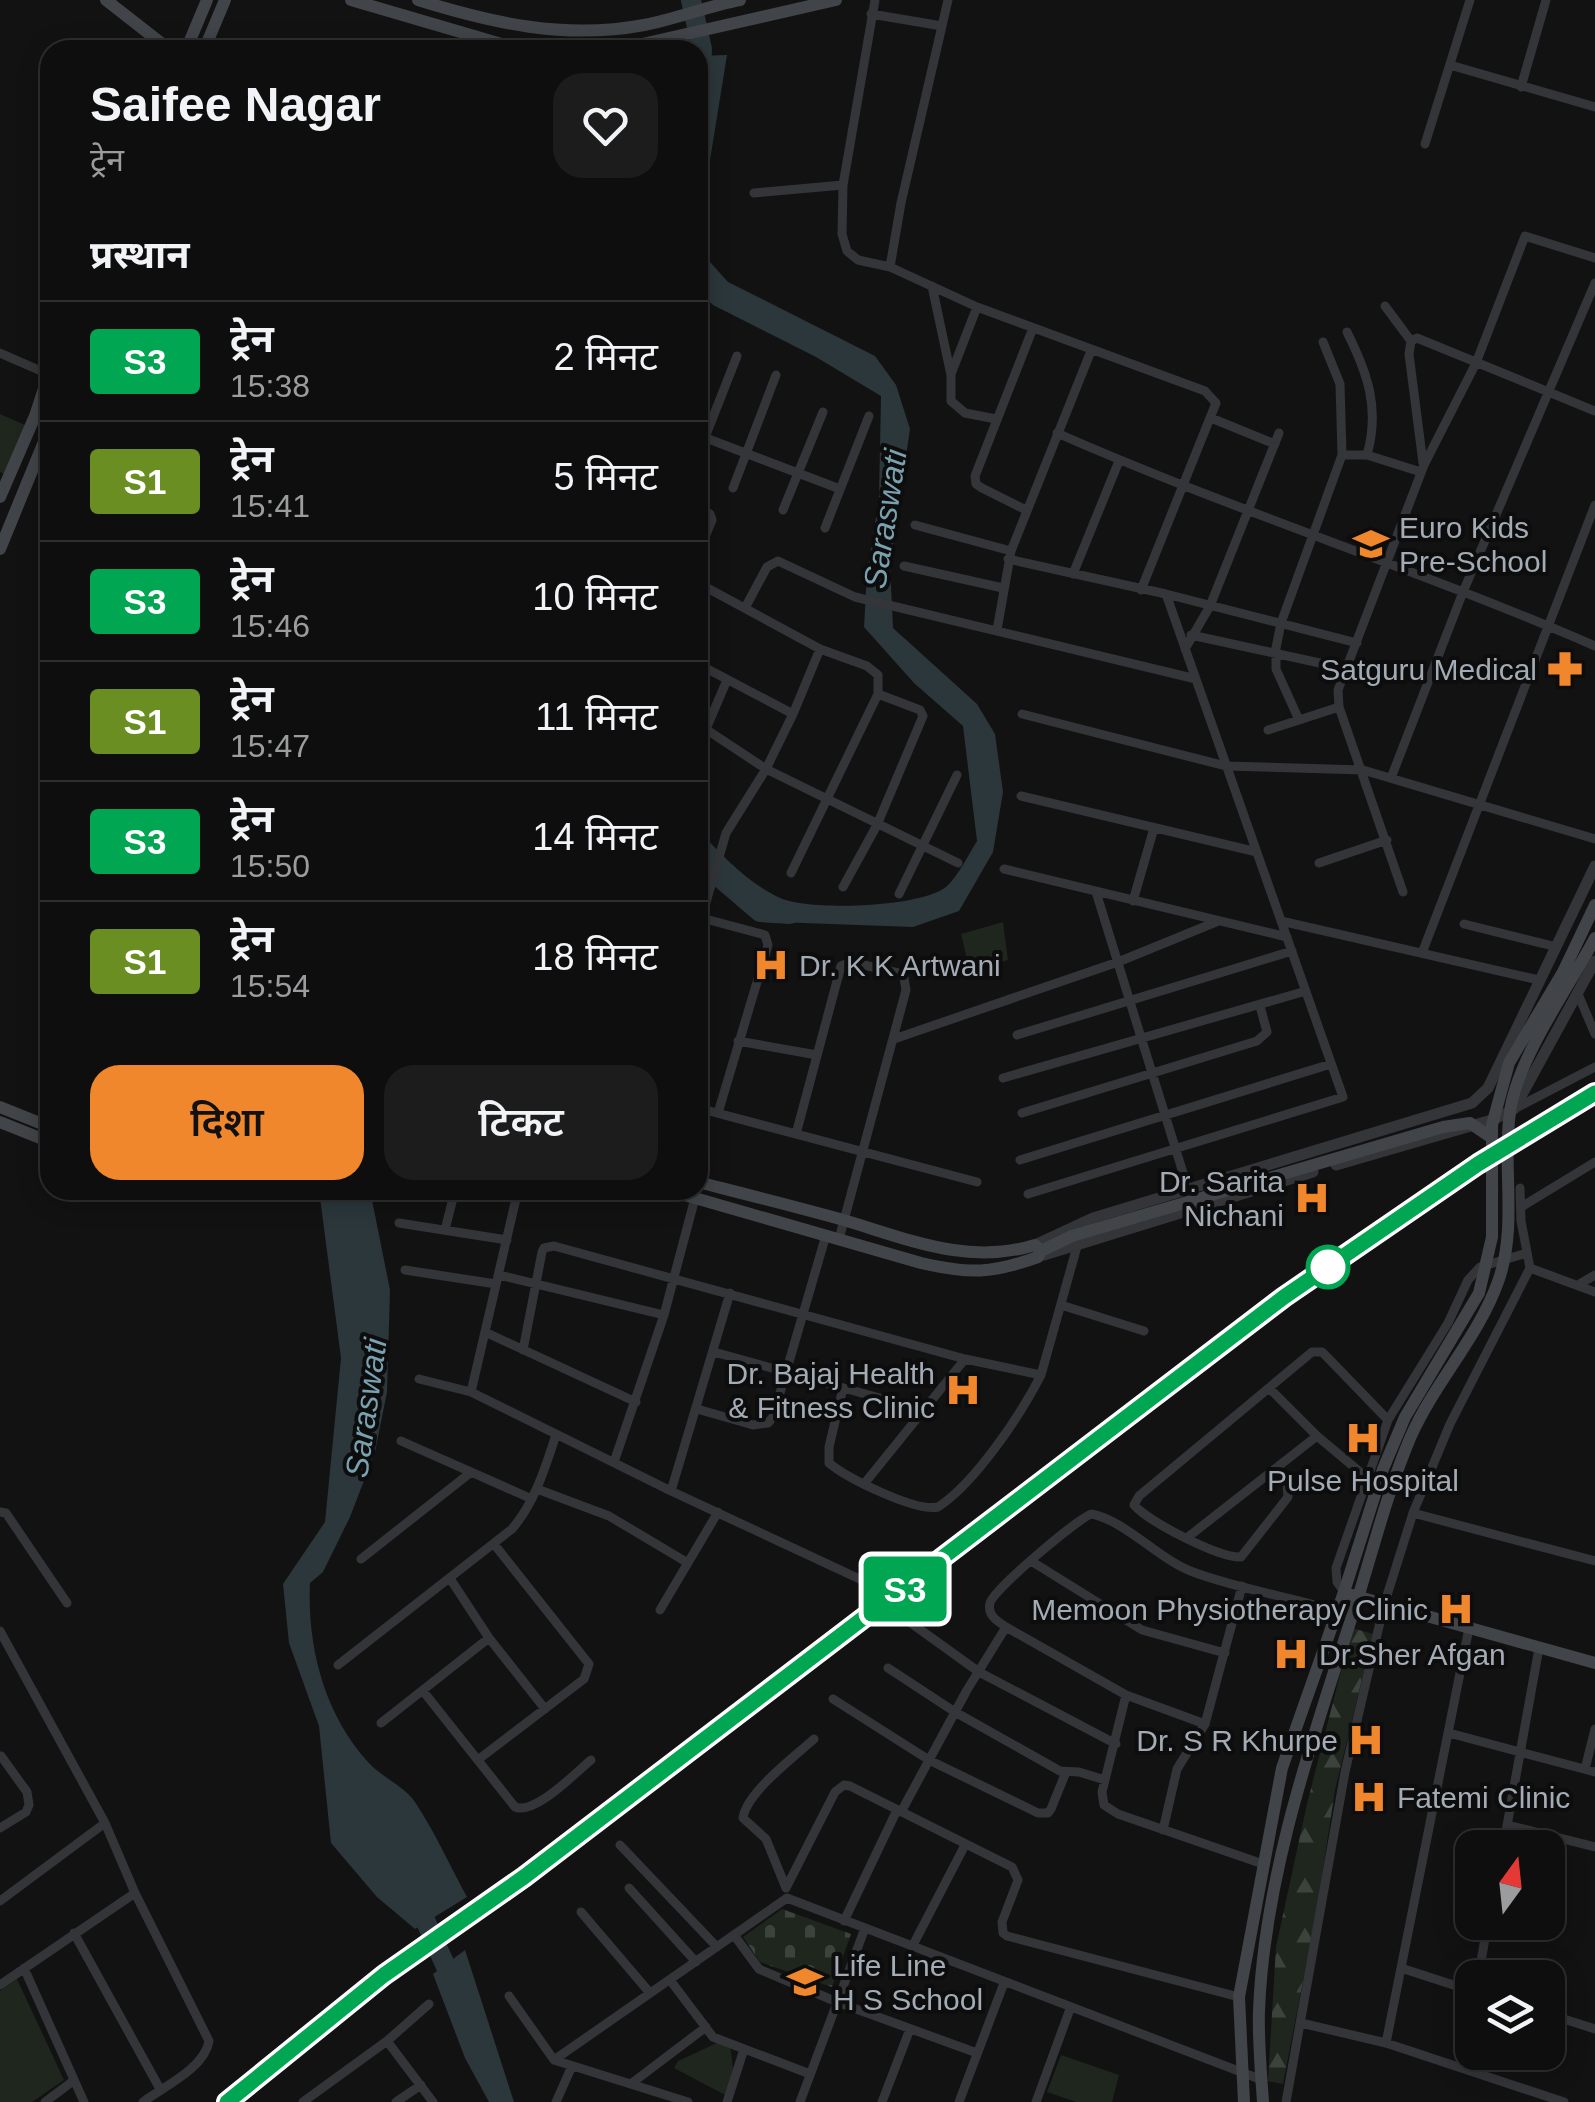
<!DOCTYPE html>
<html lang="hi">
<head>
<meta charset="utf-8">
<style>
  :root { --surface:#0e0e0e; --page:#1c1c1c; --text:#f1f3f6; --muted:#9b9c9e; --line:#2e2e2e; --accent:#f0872d }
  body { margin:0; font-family:Arial,"Noto Sans Devanagari",sans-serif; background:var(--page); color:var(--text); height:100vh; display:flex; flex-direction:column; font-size:38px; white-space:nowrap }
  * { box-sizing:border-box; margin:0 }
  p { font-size:32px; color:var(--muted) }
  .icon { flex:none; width:55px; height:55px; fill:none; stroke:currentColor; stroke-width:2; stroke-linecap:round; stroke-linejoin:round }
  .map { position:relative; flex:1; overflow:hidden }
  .drawer { position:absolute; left:40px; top:40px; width:668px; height:1160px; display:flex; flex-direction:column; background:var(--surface); border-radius:30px; box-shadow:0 5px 25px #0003,0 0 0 2px var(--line) }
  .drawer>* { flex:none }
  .badge { padding:0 20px; border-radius:8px; font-size:35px; line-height:65px }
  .needle { width:65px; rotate:15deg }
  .controls { position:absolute; left:1455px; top:1830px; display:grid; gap:20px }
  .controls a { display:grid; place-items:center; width:110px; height:110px; border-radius:20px; background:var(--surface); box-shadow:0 5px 25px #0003,0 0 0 2px var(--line); font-size:50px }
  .map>.badge { position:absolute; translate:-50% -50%; box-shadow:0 0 0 5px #fff }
  h2 { padding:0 50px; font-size:38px; line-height:90px }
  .round { display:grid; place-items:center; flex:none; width:105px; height:105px; border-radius:30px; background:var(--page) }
  .headline { display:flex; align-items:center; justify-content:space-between; height:170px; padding:0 50px }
  h1 { font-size:48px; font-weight:600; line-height:75px }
  .primary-button { display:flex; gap:20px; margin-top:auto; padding:20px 50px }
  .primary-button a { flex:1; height:115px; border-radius:30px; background:var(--accent); color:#111; font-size:40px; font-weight:600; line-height:115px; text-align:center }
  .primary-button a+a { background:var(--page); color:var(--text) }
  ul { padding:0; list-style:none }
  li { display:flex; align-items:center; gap:30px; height:120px; padding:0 50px; border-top:2px solid var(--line) }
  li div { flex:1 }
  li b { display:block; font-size:38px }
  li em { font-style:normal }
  li .badge { min-width:110px; font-weight:700; text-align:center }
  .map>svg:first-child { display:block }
  .forest { fill:url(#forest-firs) }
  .cemetery { fill:url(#cemetery-stones) }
  .green { fill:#1e261e }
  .water { fill:#2b373b }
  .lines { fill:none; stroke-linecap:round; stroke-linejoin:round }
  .river { stroke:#2b373b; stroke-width:20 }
  .minor { stroke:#333538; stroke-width:9 }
  .tertiary { stroke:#333538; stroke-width:11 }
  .secondary { stroke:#414448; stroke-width:12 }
  .rail-casing { stroke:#4a4d51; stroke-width:8 }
  .rail { stroke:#0d0d0e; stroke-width:4; stroke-dasharray:11; stroke-linecap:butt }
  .line-casing { stroke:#fff; stroke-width:22 }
  .line { stroke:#00a651; stroke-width:15 }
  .stop-dot { fill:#fff; stroke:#00a651; stroke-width:5 }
  .labels { text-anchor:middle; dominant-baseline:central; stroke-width:8; stroke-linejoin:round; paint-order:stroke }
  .poi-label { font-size:30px; fill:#a3abb4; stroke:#0d0d0e; text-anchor:start }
  .water-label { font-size:32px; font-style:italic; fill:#79a1af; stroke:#0d0d0e }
</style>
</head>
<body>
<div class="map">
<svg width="1595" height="2102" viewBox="0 0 1595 2102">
  <defs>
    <pattern id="forest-firs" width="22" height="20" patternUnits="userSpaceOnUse" patternTransform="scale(2.5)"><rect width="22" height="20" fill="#1e261e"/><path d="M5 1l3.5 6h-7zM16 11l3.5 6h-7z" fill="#3c433c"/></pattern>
    <pattern id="cemetery-stones" width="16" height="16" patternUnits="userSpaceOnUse" patternTransform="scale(2.5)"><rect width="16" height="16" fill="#1e261e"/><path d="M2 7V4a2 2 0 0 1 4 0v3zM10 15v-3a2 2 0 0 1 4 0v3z" fill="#3c433c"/></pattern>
  </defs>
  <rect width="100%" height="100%" fill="#121213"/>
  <path class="forest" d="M 1352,1628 L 1373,1634 L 1335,1790 L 1317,1908 L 1283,2084 L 1268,2081 L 1276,1947 L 1307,1804 Z"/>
  <path class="cemetery" d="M 782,1909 L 851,1934 L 832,1987 L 760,1962 L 743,1937 Z"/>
  <path class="green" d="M 0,414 L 25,425 L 7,475 L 0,472 Z
    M 1003,922 L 1008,960 L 970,972 L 961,934 Z
    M 1548,1855 L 1563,1859 L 1551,1900 L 1548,1899 Z
    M 17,1979 L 64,2080 L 32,2102 L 0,2102 L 0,1991 Z
    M 719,2042 L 730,2044 L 733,2068 L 727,2096 L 674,2068 L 678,2061 Z
    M 1061,2055 L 1119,2075 L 1112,2102 L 1076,2102 L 1047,2092 Z"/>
  <path class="water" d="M 727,55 L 705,191 L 701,252 L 728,282 L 875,356 L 896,385 L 910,429 L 890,565 L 893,628 L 977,704 L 995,734 L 1003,792 L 993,852 L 959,911 L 913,927 L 776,922 L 698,852 L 698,829 C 720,854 749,884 780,898 C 808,911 923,908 947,886 C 959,875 968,855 977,841 L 963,726 L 914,683 L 864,627 L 867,574 L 879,498 L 881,396 L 816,357 L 713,305 L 698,290 L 698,56 Z
    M 319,1190 L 370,1190 L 390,1290 L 387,1392 L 375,1452 L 350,1517 L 323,1572 L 310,1583 C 307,1646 324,1714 368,1762 C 381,1777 403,1785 415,1802 C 435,1832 450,1866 467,1897 L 415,1929 L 377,1897 L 331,1843 L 319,1726 L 289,1643 L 283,1584 L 325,1522 L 341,1358 Z
    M 465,1950 L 514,2102 L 489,2102 L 465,2058 L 433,1974 Z"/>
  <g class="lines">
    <path class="river" d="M 691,0 L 702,49 L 698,130
      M 698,851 L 719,877 L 760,912 L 790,914
      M 413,1901 L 426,1922 L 455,1987"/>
    <path class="minor" d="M 875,0 L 843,185 L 842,234 L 847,251 L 858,260 L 890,267 L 977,307 L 1205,391 L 1216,403 L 1141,590
      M 871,14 L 942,26
      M 1450,65 L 1595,107
      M 1521,87 L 1546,0
      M 1425,144 L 1470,0
      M 754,193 L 843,185
      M 890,267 L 901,203 L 948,0
      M 932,286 L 951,375 L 951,401 L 965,413 L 996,419
      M 1385,306 L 1411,341
      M 1347,332 C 1368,374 1380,409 1367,455
      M 1323,342 L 1340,384 L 1342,455
      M 0,353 L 48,374
      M 951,374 L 977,307
      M 1211,418 L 1275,444
      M 1057,433 C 1234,511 1418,569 1595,646
      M 698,435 L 840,489
      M 698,455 L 737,356
      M 1423,463 L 1409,354 L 1411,341 L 1417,338 L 1595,411
      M 733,488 L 776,375
      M 698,508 L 710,514 L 712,520 L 698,554
      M 783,510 L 823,412
      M 1026,510 L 982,488 L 976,484 L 975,476 L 1033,328
      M 915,525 L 1011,551
      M 825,528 L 869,416
      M 1008,559 L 1166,594 L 1357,643
      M 904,566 L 1003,588
      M 1073,574 L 1119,461
      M 698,583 L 820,649 L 867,666 L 878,675 L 878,694 L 791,873
      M 745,608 L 767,567 L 778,561 L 855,597 L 1196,679
      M 997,630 L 1011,551 L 1091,351
      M 1191,635 L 1347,669
      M 1185,649 L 1210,606 L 1279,433
      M 698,664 L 793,714
      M 1339,707 L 1299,720 L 1276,669 L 1276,648 L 1281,623 L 1342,455 L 1367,455 L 1421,472
      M 1022,714 L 1226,766 L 1363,770 L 1595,839
      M 698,724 L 766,769 L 958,863
      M 706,729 L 727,680
      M 1268,730 L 1299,720
      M 1391,778 L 1463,592 L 1595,283
      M 1021,796 L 1257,852
      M 1319,863 L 1387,840
      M 1004,869 L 1287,937
      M 843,887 L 877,825 L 923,716 L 920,710 L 878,694
      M 1096,892 L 1188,1189
      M 1403,892 L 1339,707 L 1338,690 L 1424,465 L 1476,363 L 1525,236 L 1595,258
      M 899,894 L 957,775
      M 1133,901 L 1154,828
      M 698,917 L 765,935 L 768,945 L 718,1113
      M 1281,921 L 1539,980
      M 1464,924 L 1557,947
      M 698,930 L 726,833 L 766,769 L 793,714 L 820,649
      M 1422,953 L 1595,505
      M 1578,994 L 1595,1034
      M 1017,1035 L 1292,951
      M 894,1039 L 1118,962 L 1216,922
      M 738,1041 L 817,1055
      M 1003,1078 L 1306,991
      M 698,1108 L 977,1182
      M 1516,1108 L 1595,1067
      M 1022,1113 L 1257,1041 L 1267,1032 L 1260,1006
      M 796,1134 L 841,966 L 851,962 L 898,973 L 904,978 L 906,990 L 839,1239
      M 1020,1160 L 1331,1064
      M 1520,1188 L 1521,1221 L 1530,1268 L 1595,1292
      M 1028,1194 L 1343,1097 L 1166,594
      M 1521,1207 L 1595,1162
      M 399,1223 L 507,1240
      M 445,1230 L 455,1190
      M 405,1270 L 496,1284
      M 499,1275 L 664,1315
      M 1578,1285 L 1595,1275
      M 1061,1305 L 1144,1331
      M 485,1332 L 636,1402
      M 523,1350 L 542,1252 L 544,1248 L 554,1246 L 965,1359 L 1041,1375
      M 714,1352 L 923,1410
      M 419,1379 L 471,1392 L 671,1491 L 866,1582
      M 843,1388 L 829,1447 L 829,1463 C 847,1478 915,1512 938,1507 C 975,1483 1020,1416 1041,1375 L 1078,1243
      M 1270,1389 L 1317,1436 L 1366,1477
      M 471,1392 L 518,1190
      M 697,1409 L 753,1425 L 768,1423 L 773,1417 L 826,1235
      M 401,1441 L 532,1499
      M 614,1462 L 664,1315 L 695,1198
      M 1275,1473 L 1287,1485 L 1288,1497 L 1241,1557 C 1219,1558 1149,1522 1134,1505 L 1139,1496 L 1312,1352 L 1322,1352 L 1329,1359 L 1388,1420
      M 864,1484 L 965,1359
      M 537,1489 L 609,1516 L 688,1563
      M 671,1491 L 730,1293
      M 0,1512 L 6,1513 L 67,1603
      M 1413,1513 L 1595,1561
      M 1188,1537 L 1317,1436
      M 361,1559 L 470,1473
      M 1031,1561 L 1142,1630 L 1225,1653
      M 451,1580 L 489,1638 L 545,1709
      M 1344,1592 L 1337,1582 L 1336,1568 L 1388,1420 L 1448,1323 L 1468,1280 L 1480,1267 L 1527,1253
      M 660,1610 L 718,1512
      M 911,1623 L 979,1672 L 1116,1744
      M 0,1631 L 105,1823 L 135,1893 L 209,2041 C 205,2068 163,2087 143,2102
      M 338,1665 L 512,1529 C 535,1502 545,1468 556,1435
      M 888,1668 L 955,1712 L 1060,1771 L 1079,1772 L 1105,1780
      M 423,1691 L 515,1807 C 535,1815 574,1774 591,1760
      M 1126,1695 L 1102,1792 L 1104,1805 L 1118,1814 L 1263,1864
      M 833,1699 L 929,1760 L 1038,1813 L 1048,1813 L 1051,1809 L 1066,1772
      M 381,1723 L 489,1638
      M 1205,1724 L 1126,1695 L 1006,1627 C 997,1621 987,1615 990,1603 C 994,1589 1075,1521 1091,1514 C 1125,1520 1158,1559 1193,1572 C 1244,1591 1300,1598 1352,1616
      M 1449,1733 L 1595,1772
      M 479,1759 L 584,1679 L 589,1664 L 494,1544
      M 1585,1769 L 1595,1729
      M 901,1812 L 967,1690 L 1006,1627
      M 1507,1825 L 1595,1847
      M 0,1828 L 26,1812 L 29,1805 L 27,1792 L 1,1756
      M 1163,1830 L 1177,1769 L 1205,1724 L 1242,1586
      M 620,1845 L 717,1947
      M 1503,1848 L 1539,1648
      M 629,1888 L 696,1962
      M 786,1888 L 835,1792 L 844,1785 L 850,1786 L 1012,1867 L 1018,1880 L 1002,1922 L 1003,1933 L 1007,1936 L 1239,1997
      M 786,1888 L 766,1839 L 743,1818 C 746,1793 794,1757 814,1739
      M 787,1898 L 1262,2080
      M 0,1901 L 105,1823
      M 581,1912 L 650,1993
      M 844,1921 L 897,1810
      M 74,1933 L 160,2089
      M 734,1935 L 759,1969 L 837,2002 L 977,2053
      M 912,1947 L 965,1845
      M 24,1968 L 84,2102
      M 1401,1968 L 1472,1991
      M 1478,1978 L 1488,1922
      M 670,1980 L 713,2037 L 810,2074
      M 0,1985 L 135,1893
      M 509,1996 L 554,2060 L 688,2102
      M 1548,2014 L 1595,2029
      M 1301,2023 L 1386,2043 L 1564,2102
      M 387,2041 L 433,2102
      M 1386,2043 L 1469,1628
      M 554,2060 L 787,1898
      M 632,2083 L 706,2027
      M 45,2102 L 73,2081
      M 303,2102 L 387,2041 L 429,2004
      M 396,2102 L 421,2085
      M 556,2102 L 572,2066
      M 727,2102 L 744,2049
      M 800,2102 L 865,1928
      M 882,2102 L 910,2029
      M 959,2102 L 1004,1983
      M 1036,2102 L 1070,2009
      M 1286,2102 L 1345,1772 L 1384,1605 L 1413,1513 L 1450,1424 L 1530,1268"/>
    <path class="tertiary" d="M 1336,1165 L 1495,1119 L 1514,1109 L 1595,961
      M 1035,1245 L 1093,1218 L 1472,1103 L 1488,1088 L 1595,866
      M 1044,1255 L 1313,1172"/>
    <path class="secondary" d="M 106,0 L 170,50
      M 351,0 L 522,50
      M 418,0 C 492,23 565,40 644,25 C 676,19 708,6 740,0
      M 186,50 L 207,0
      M 204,50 L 225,0
      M 616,50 L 836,0
      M 0,497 L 35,416 L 50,370
      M 0,549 L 50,427
      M 0,1107 L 50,1127
      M 0,1122 L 50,1142
      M 698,1182 C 745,1194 793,1206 840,1219 C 906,1238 966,1266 1035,1245 L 1041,1251
      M 667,1190 L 921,1263 C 970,1274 991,1274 1038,1257 L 1041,1251 L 1072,1236 L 1443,1127 L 1470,1123 L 1492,1138
      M 1352,1595 L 1595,1663
      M 1244,2102 L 1239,1997 L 1282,1768 L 1344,1592 L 1383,1469 L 1405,1417 L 1479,1293 L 1492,1237 L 1492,1125 L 1509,1063 L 1563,972 L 1595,905
      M 1263,2102 C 1261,2072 1258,2041 1259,2011 C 1264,1874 1315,1731 1357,1601 C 1374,1546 1388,1490 1411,1436 C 1436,1380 1479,1337 1499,1279 C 1518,1223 1501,1163 1511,1106 C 1521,1053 1569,987 1595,938"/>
    <defs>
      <path id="rail" d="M 226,2102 L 384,1975 L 493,1901 L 1284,1297 L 1479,1164 L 1595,1093"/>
    </defs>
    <use href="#rail" class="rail-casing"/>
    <use href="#rail" class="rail"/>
  </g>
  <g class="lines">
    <defs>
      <path id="line" d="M 227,2102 L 384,1975 L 524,1877 L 1284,1297 L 1478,1164 L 1595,1093"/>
    </defs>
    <use href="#line" class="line-casing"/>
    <use href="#line" class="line"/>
  </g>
  <defs>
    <symbol id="school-bare" viewBox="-9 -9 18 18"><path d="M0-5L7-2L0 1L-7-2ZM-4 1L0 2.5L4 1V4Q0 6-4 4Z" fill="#f0872d" stroke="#0d0d0e" stroke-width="2.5" paint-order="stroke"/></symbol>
    <symbol id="pharmacy-bare" viewBox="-9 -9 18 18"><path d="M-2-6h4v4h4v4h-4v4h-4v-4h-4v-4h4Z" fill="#f0872d" stroke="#0d0d0e" stroke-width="2.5" paint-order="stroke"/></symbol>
    <symbol id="hospital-bare" viewBox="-9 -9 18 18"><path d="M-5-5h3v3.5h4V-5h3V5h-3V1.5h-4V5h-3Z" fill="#f0872d" stroke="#0d0d0e" stroke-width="2.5" paint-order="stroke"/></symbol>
  </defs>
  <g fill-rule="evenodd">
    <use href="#school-bare" x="1346" y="519" width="50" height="50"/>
    <use href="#pharmacy-bare" x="1540" y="644" width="50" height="50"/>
    <use href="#hospital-bare" x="746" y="940" width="50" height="50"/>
    <use href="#hospital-bare" x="1287" y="1173" width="50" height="50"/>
    <use href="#hospital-bare" x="938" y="1365" width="50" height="50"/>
    <use href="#hospital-bare" x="1338" y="1413" width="50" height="50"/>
    <use href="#hospital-bare" x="1431" y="1584" width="50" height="50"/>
    <use href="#hospital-bare" x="1266" y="1629" width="50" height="50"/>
    <use href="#hospital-bare" x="1341" y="1715" width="50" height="50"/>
    <use href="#hospital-bare" x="1344" y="1772" width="50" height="50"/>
    <use href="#school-bare" x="780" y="1957" width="50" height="50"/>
  </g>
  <circle class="stop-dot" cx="1328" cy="1267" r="20"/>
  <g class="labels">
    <g class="poi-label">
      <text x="1399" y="527">Euro Kids<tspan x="1399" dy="34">Pre-School</tspan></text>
      <text x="1537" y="669" text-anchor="end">Satguru Medical</text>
      <text x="799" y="965">Dr. K K Artwani</text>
      <text x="1284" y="1181" text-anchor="end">Dr. Sarita<tspan x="1284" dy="34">Nichani</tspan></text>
      <text x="935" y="1373" text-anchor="end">Dr. Bajaj Health<tspan x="935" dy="34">&amp; Fitness Clinic</tspan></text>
      <text x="1363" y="1480" text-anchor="middle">Pulse Hospital</text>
      <text x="1428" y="1609" text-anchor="end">Memoon Physiotherapy Clinic</text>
      <text x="1319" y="1654">Dr.Sher Afgan</text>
      <text x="1338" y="1740" text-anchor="end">Dr. S R Khurpe</text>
      <text x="1397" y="1797">Fatemi Clinic</text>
      <text x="833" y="1965">Life Line<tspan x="833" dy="34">H S School</tspan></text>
    </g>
    <g class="water-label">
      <text transform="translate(885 519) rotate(-81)">Saraswati</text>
      <text transform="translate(366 1408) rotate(-82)">Saraswati</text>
    </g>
  </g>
</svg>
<div class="controls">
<a><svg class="needle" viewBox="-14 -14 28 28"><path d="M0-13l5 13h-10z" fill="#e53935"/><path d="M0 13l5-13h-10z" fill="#9b9c9e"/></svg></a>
<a><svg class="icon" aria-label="layers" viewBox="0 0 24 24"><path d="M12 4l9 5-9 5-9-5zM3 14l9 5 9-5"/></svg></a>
</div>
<b class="badge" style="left:905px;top:1589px;background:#00a651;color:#fff">S3</b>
<section class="drawer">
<div class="headline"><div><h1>Saifee Nagar</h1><p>ट्रेन</p></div><a class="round"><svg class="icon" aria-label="heart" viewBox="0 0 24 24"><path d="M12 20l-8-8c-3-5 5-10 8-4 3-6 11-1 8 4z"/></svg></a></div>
<h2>प्रस्थान</h2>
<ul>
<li><span class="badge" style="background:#00a651;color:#fff">S3</span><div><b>ट्रेन</b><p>15:38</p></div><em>2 मिनट</em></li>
<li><span class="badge" style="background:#6b8e23;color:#fff">S1</span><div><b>ट्रेन</b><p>15:41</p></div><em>5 मिनट</em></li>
<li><span class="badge" style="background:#00a651;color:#fff">S3</span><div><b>ट्रेन</b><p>15:46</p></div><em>10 मिनट</em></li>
<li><span class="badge" style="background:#6b8e23;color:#fff">S1</span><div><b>ट्रेन</b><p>15:47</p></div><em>11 मिनट</em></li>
<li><span class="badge" style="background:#00a651;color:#fff">S3</span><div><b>ट्रेन</b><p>15:50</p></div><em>14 मिनट</em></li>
<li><span class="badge" style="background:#6b8e23;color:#fff">S1</span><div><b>ट्रेन</b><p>15:54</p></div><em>18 मिनट</em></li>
</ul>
<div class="primary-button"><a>दिशा</a><a>टिकट</a></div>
</section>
</div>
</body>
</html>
